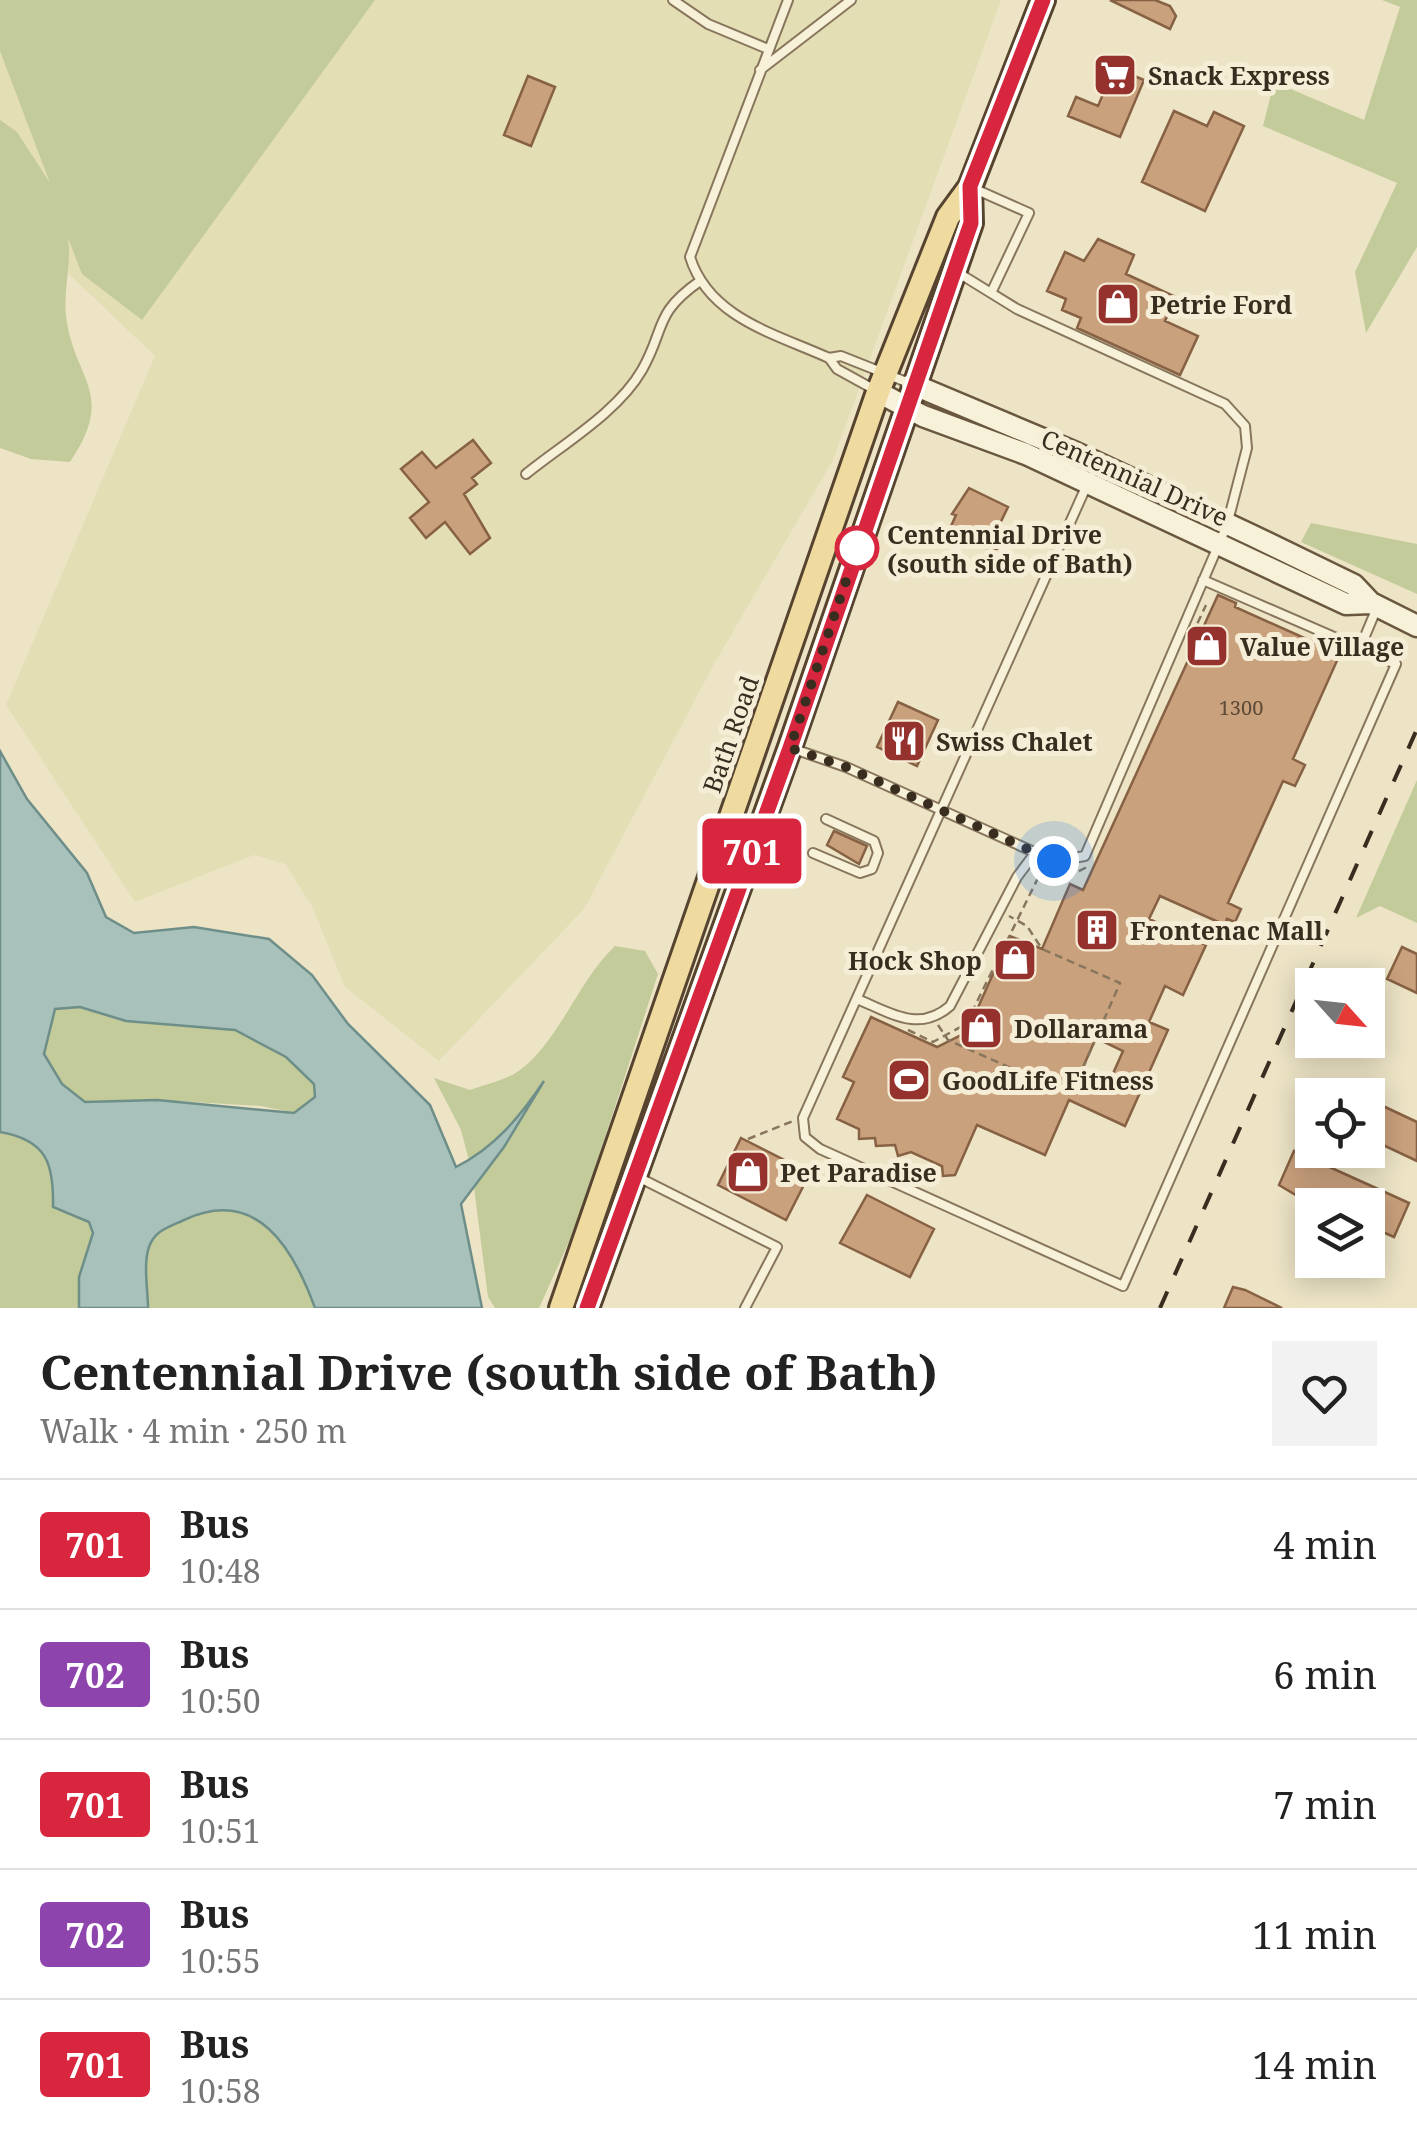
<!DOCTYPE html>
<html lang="en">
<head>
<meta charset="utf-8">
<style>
  :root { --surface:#fff; --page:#f2f2f2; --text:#222; --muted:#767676; --line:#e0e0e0 }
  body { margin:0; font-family:"Noto Serif",serif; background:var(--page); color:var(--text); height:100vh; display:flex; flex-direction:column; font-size:38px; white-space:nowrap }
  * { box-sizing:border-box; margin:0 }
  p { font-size:32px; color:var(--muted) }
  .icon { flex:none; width:55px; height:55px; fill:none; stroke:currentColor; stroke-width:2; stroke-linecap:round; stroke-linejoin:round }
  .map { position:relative; height:1308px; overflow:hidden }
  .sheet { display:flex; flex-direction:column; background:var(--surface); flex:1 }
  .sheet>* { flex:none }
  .badge { padding:0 20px; border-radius:8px; font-size:35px; line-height:65px }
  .needle { width:65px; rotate:117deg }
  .controls { position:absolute; left:1295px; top:968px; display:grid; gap:20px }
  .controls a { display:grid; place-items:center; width:90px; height:90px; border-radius:0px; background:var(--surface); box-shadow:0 5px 25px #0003; font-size:50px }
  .you { position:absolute; width:50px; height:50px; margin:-25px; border:8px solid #fff; border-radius:50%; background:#1a73e8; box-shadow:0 0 0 15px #1a73e833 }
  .map>.badge { position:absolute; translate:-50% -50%; box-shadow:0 0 0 5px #fff }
  .round { display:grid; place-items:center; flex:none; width:105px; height:105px; border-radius:0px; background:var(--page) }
  .headline { display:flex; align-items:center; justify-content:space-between; height:170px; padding:0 40px }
  h1 { font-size:48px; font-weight:700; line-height:75px }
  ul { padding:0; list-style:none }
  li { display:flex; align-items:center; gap:30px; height:130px; padding:0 40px; border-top:2px solid var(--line) }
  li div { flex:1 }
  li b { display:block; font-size:38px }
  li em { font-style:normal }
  li .badge { min-width:110px; font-weight:700; text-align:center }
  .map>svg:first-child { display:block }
  .farmland { fill:#e3deb4 }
  .green { fill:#c3cb9a }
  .water { fill:#a8c1bb; stroke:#6e8f89; stroke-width:2.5; fill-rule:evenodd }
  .building { fill:#caa17d; stroke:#876143; stroke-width:2.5; fill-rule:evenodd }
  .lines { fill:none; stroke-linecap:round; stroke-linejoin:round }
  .lane-casing { stroke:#88765c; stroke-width:12 }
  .secondary-casing { stroke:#6a573f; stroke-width:25 }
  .primary-casing { stroke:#564430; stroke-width:28 }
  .path { stroke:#88765c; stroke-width:2.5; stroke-dasharray:8 5; stroke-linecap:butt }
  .lane { stroke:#f8f1da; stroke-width:8 }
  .secondary { stroke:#f8f1da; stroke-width:20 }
  .primary { stroke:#efdaa0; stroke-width:22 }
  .rail { stroke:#392d20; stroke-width:4; stroke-dasharray:18 18; stroke-linecap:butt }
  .line-casing { stroke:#fff; stroke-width:22 }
  .line { stroke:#d7263d; stroke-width:15 }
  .walk { stroke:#392d20; stroke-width:10; stroke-dasharray:0 18 }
  .stop-dot { fill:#fff; stroke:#d7263d; stroke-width:5 }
  .labels { text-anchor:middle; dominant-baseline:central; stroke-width:10; stroke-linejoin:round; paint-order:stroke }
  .number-label { font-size:20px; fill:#5d4a37 }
  .poi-label { font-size:25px; font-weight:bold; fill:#392d20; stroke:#f5edd6; text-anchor:start }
  .street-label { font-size:25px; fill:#392d20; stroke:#f5edd6 }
  .stop-label { font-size:25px; font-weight:bold; fill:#392d20; stroke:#f5edd6; text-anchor:start }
</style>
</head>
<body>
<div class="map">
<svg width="1417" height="1308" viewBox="0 0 1417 1308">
  <rect width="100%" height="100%" fill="#ede4c6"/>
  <path class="farmland" d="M 0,0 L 1001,0 L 833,460 L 713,666 L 584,909 L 439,1061 L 345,987 L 312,906 L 285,864 L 254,855 L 135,902 L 6,705 L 155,356 L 8,216 L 0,180 Z"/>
  <path class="green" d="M 0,0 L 375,0 L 142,320 L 82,274 L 68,238 C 72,264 63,290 66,316 C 74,381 117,392 70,462 L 31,459 L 0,448 L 0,120 L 17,132 L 50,183 L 0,51 Z
    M 1382,0 L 1417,0 L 1417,247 L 1366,333 L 1355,272 L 1397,183 L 1263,126 L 1274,82 L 1364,120 L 1400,7 Z
    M 1311,523 L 1417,544 L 1417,594 L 1301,542 Z
    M 1417,780 L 1417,923 L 1380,906 L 1356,918 Z
    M 615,946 L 645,951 L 658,974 L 577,1224 L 539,1308 L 495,1308 L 488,1297 L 472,1172 L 461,1130 L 434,1078 L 470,1090 C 484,1085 501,1081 514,1074 C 556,1049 578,980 615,946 Z
    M 80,1007 L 126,1021 L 235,1030 L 286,1057 L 314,1084 L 315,1097 L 295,1113 L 261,1106 L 157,1100 L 85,1102 L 62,1084 L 44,1054 L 55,1009 Z
    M 0,1132 C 47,1140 54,1164 53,1207 L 156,1233 L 202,1212 L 234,1210 L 266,1224 L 336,1308 L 0,1308 Z"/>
  <path class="water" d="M 0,751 L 27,799 L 87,873 L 106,917 L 134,933 L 194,927 L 269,939 L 312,975 L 348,1024 L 430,1105 L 456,1167 C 494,1148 520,1117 544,1081 L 504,1147 L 461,1204 L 482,1308 L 315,1308 C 293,1248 257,1186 184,1220 C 169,1227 155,1230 149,1247 C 143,1264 148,1290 148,1308 L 79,1308 L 79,1277 L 93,1233 L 89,1222 L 53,1207 C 54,1164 47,1140 0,1132 ZM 80,1007 L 126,1021 L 235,1030 L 286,1057 L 314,1084 L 315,1097 L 294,1113 L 157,1100 L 85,1102 L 62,1084 L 44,1054 L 55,1009 Z"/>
  <path class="building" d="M 1110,0 L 1155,0 L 1170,6 L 1176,16 L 1170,29 Z
    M 1105,64 L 1144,80 L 1120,137 L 1068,116 L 1076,97 L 1098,106 L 1110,78 L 1101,74 Z
    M 528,76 L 555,87 L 531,146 L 504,135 Z
    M 1174,111 L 1207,126 L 1214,112 L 1244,126 L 1205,211 L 1142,182 Z
    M 1098,239 L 1134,255 L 1126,274 L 1176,297 L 1165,321 L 1198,336 L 1180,375 L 1077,328 L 1081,318 L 1062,310 L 1066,299 L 1047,291 L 1065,252 L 1084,261 Z
    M 473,440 L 491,463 L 472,478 L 477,484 L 464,494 L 490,538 L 470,554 L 445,522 L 426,538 L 410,518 L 429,502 L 401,469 L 422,452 L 436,468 Z
    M 969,488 L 1008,507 L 994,536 L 1002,539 L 997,549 L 977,547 L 948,533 L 956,515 L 952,514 Z
    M 1218,595 L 1236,603 L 1235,607 L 1340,654 L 1293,759 L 1305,765 L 1295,786 L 1283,781 L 1228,903 L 1241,909 L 1235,922 L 1227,919 L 1225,925 L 1160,896 L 1149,919 L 1206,945 L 1183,995 L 1165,986 L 1149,1022 L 1168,1030 L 1125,1126 L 1069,1100 L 1045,1155 L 977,1125 L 955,1175 L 943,1176 L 942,1166 L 911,1152 L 898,1156 L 895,1145 L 876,1146 L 875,1138 L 859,1139 L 859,1129 L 837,1119 L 854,1082 L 843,1077 L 871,1017 L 937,1047 L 967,1032 L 1010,936 L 1042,949 L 1070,884 L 1083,890 ZM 1096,1038 L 1123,1051 L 1107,1087 L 1080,1074 Z
    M 898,702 L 938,720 L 917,766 L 877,747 Z
    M 834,831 L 867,846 L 859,864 L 827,845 Z
    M 1402,947 L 1417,954 L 1417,993 L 1387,979 Z
    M 1368,1099 L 1417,1122 L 1417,1161 L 1368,1138 Z
    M 741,1138 L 810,1173 L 786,1220 L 718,1185 Z
    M 1294,1151 L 1409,1203 L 1394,1237 L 1376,1229 L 1368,1249 L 1368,1205 L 1316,1205 L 1317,1200 L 1304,1200 L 1279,1185 Z
    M 867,1195 L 934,1229 L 910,1277 L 840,1243 Z
    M 1233,1287 L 1245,1290 L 1282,1308 L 1224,1308 Z"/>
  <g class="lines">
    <defs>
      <path id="lane" d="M 673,0 L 708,24 L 768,49
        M 788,0 L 690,257 C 709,318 776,334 829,358 L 837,369 L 875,390
        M 760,70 L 851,0
        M 975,189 L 1029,213 L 992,291
        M 829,358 L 841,356 L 909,383
        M 526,474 C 563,444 618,412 642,370 C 666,328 653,314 700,281
        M 1086,487 L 803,1118 L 805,1137 L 820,1149 L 1123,1286 L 1396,664 L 1203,580
        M 1360,648 L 1376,610
        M 794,749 L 846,767 L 1054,861 L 1085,856 L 1227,525 L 1247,448 L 1245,426 L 1225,404 L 1017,309 L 957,272
        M 813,853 L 860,873 L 872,869 L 878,853 L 874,841 L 826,819
        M 857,999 C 891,1013 919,1033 950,1006 L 1017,877 L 1035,853
        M 638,1177 L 777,1247 L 745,1308"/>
      <path id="secondary" d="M 912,384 L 1076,453 L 1251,535 L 1354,585 L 1371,603 L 1417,626
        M 878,392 L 923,416 L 1026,454 L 1346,604 L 1371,603"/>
      <path id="primary" d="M 561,1308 L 878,392 L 948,217 L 970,187 L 1043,0
        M 587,1308 L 790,747 L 971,223 L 970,187"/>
    </defs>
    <use href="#lane" class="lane-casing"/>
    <use href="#secondary" class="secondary-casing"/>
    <use href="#primary" class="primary-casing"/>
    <path class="path" d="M 1192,635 L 1206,605
      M 938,1025 L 948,1040 L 1071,1095 L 1120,983 L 1042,949 L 1027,926 L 1009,916
      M 908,1030 L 933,1042 L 966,1024 L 1037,880 L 1042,874 L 1063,879 L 1089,866
      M 748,1139 L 793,1121"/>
    <use href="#lane" class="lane"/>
    <use href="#secondary" class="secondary"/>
    <use href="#primary" class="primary"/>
    <path class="rail" d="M 1160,1308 L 1417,729"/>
  </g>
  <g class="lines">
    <defs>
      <path id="line" d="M 587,1308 L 790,748 L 971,223 L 970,186 L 1043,0"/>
    </defs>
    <use href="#line" class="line-casing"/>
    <use href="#line" class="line"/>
    <path class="walk" d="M 857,548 L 790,748 L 846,767 L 1054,861"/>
  </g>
  <defs>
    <symbol id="supermarket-square" viewBox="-11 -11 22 22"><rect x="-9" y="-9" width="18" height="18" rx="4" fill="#96322e" stroke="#f5edd6"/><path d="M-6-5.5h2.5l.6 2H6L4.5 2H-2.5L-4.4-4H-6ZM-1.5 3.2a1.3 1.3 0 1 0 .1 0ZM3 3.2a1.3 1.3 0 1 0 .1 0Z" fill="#fff"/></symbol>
    <symbol id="shop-square" viewBox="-11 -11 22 22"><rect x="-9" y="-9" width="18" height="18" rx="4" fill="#96322e" stroke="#f5edd6"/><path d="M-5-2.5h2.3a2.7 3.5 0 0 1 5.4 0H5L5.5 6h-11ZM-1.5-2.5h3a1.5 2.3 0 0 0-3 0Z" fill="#fff"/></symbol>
    <symbol id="restaurant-square" viewBox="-11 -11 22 22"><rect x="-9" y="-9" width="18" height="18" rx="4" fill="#96322e" stroke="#f5edd6"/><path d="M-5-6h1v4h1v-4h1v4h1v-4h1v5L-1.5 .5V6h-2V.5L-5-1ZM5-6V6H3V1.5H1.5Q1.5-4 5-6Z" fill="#fff"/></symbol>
    <symbol id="building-square" viewBox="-11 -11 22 22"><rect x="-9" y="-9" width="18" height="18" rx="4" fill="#96322e" stroke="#f5edd6"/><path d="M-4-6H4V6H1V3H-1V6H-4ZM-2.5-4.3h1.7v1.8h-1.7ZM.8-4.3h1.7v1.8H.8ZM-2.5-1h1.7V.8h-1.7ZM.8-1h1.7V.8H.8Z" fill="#fff"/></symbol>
    <symbol id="stadium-square" viewBox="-11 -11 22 22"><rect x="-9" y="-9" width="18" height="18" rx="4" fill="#96322e" stroke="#f5edd6"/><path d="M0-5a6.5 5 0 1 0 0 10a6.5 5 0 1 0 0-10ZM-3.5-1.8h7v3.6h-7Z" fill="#fff"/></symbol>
  </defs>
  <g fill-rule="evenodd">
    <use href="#supermarket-square" x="1090" y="50" width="50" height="50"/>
    <use href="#shop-square" x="1093" y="279" width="50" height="50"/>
    <use href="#shop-square" x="1182" y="621" width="50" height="50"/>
    <use href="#restaurant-square" x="879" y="716" width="50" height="50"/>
    <use href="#building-square" x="1072" y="905" width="50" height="50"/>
    <use href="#shop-square" x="990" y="935" width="50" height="50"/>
    <use href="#shop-square" x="956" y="1003" width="50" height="50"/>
    <use href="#stadium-square" x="884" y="1055" width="50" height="50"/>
    <use href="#shop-square" x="723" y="1147" width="50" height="50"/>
  </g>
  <circle class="stop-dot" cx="857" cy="548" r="20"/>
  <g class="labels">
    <g class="number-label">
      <text x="1241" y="707">1300</text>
    </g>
    <g class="poi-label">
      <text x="1148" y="75">Snack Express</text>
      <text x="1150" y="304">Petrie Ford</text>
      <text x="1240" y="646">Value Village</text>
      <text x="936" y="741">Swiss Chalet</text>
      <text x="1130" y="930">Frontenac Mall</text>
      <text x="982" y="960" text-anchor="end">Hock Shop</text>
      <text x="1014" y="1028">Dollarama</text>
      <text x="942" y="1080">GoodLife Fitness</text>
      <text x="780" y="1172">Pet Paradise</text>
    </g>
    <g class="street-label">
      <text transform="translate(1135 477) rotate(24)">Centennial Drive</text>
      <text transform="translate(730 734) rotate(-71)">Bath Road</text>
    </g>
    <g class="stop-label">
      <text x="887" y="534">Centennial Drive<tspan x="887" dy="29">(south side of Bath)</tspan></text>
    </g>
  </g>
</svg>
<div class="controls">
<a><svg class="needle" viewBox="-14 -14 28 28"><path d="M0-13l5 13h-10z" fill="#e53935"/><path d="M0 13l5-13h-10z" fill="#767676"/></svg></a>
<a><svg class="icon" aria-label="locate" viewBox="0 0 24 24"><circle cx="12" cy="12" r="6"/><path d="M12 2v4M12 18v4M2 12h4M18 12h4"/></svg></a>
<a><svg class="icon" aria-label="layers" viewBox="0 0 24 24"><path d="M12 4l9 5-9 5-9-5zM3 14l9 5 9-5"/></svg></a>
</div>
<div class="you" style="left:1054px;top:861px"></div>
<b class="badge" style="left:752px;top:851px;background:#d7263d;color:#fff">701</b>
</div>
<section class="sheet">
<div class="headline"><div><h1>Centennial Drive (south side of Bath)</h1><p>Walk · 4 min · 250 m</p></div><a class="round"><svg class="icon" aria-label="heart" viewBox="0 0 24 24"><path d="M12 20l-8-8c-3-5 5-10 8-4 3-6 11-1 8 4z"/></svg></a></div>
<ul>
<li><span class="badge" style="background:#d7263d;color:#fff">701</span><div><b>Bus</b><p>10:48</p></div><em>4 min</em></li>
<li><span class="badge" style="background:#8e44ad;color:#fff">702</span><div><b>Bus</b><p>10:50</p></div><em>6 min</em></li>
<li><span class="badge" style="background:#d7263d;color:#fff">701</span><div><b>Bus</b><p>10:51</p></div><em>7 min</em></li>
<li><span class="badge" style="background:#8e44ad;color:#fff">702</span><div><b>Bus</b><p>10:55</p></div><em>11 min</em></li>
<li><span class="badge" style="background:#d7263d;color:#fff">701</span><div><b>Bus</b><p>10:58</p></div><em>14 min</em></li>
</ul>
</section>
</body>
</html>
